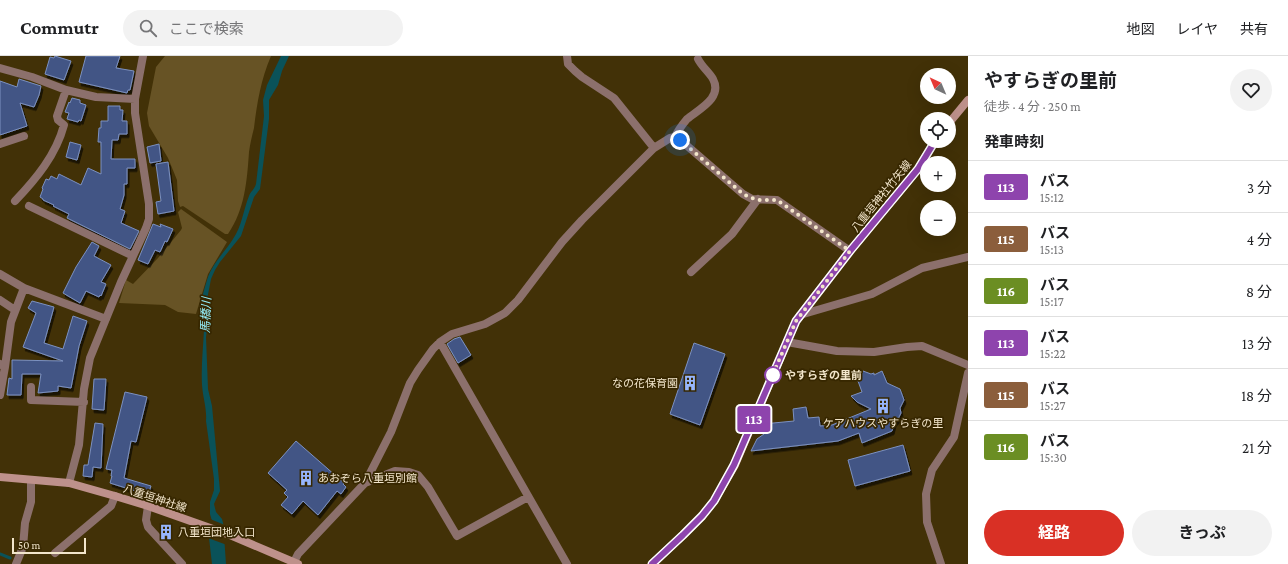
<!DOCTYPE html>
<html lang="ja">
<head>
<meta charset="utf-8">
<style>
  :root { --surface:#fff; --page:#f2f2f2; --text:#202124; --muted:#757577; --line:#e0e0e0; --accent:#d93025 }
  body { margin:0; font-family:"Crimson Pro","Noto Sans JP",serif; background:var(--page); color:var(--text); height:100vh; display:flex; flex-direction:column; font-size:15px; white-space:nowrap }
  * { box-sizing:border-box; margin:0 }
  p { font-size:13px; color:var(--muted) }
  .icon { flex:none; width:22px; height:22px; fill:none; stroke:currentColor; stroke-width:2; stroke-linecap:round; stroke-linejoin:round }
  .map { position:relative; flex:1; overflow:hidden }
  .details { display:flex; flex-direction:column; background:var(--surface); width:320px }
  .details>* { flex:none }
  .badge { padding:0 8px; border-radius:3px; font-size:14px; line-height:26px }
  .needle { width:26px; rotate:316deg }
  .tools { position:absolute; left:920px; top:12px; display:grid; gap:8px }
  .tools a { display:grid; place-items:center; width:36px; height:36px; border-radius:50%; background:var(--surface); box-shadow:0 4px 16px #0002; font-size:20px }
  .scale { position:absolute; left:12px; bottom:10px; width:74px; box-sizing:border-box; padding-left:4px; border:2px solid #f3e6cb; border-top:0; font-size:11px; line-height:14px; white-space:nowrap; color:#f3e6cb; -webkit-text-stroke:3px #372700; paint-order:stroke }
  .you { position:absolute; width:20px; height:20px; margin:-10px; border:3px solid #fff; border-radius:50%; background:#1a73e8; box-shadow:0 0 0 6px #1a73e833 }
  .map>.badge { position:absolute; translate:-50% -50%; box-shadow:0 0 0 2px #fff }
  h2 { padding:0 16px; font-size:15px; line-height:36px }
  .round { display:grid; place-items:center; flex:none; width:42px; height:42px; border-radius:21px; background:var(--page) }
  .summary { display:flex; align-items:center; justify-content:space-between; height:68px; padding:0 16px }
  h1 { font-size:19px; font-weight:700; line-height:30px }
  .action { display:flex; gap:8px; margin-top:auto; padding:8px 16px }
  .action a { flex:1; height:46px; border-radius:24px; background:var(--accent); color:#fff; font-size:16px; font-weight:700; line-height:46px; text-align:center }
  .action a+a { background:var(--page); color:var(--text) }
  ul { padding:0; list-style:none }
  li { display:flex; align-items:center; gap:12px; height:52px; padding:0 16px; border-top:1px solid var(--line) }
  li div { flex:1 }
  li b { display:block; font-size:15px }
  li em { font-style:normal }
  li .badge { min-width:44px; font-weight:700; text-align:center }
  header { display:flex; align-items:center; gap:24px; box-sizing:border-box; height:56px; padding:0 20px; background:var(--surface); border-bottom:1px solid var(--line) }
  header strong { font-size:19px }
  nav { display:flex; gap:22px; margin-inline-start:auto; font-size:14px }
  .search { width:280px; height:36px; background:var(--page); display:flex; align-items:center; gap:10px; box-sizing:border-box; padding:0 14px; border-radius:22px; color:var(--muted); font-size:15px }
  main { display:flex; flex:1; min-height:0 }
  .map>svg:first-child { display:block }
  .green { fill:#675325 }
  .water { fill:#0a5259 }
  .pier { fill:#423107 }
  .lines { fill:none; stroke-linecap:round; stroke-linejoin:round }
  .stream { stroke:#0a5259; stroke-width:3 }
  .building { fill:#425585; stroke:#7c91c1; filter:url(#shadow) }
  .minor { stroke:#8c706c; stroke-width:8 }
  .secondary { stroke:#be918b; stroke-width:8 }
  .line-casing { stroke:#fff; stroke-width:9 }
  .line { stroke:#8e44ad; stroke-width:6 }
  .walk { stroke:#f3e6cb; stroke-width:4; stroke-dasharray:0 7.2 }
  .stop-dot { fill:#fff; stroke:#8e44ad; stroke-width:2 }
  .labels { text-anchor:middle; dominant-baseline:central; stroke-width:3.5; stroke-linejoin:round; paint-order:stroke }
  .street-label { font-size:11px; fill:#f3e6cb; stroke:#372700 }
  .stop-label { font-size:11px; font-weight:bold; fill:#f3e6cb; stroke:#372700; text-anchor:start }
  .poi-label { font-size:11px; fill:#f3e6cb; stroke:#372700; text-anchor:start }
  .water-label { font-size:12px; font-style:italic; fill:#96f2fe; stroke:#372700 }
</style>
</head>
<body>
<header>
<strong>Commutr</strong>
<div class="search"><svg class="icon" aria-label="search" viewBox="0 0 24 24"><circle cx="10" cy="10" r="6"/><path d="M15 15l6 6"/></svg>ここで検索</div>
<nav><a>地図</a><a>レイヤ</a><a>共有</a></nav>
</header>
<main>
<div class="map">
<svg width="968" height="508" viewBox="0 0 968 508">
  <defs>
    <filter id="shadow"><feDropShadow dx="2" dy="3.5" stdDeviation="0" flood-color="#0009"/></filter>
  </defs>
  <rect width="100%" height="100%" fill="#423107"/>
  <path class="green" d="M 165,0 L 271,0 C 261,23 257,47 254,72 C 252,80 250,88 249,96 C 247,125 245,153 228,178 L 225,178 L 183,150 L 180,151 L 178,145 L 177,124 L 168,102 L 149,70 L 147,57 L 156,11 Z
    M 181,153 L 227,186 L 208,218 L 196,258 L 178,256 L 165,249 L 119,247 L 126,224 L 133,228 L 158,202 L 181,174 L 182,172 L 178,156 Z"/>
  <path class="water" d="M 281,0 L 289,0 L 282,15 L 278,29 L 269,44 L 269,63 L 260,133 L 254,141 L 241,180 L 220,206 L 215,214 L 211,223 L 206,249 L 208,266 L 206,281 L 208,333 L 212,350 L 220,435 L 214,448 L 216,456 L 222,463 L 225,475 L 212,465 L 210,458 L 210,446 L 214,434 L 214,423 L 206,365 C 207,353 203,342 202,329 C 201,311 203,293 204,274 C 204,267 201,263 200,257 C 200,247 204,234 207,224 C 212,208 224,197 233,183 C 242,170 243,155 249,140 C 251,135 254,134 256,128 L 264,60 L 263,44 L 267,29 Z
    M 208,473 L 224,479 L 226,508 L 212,508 Z"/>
  <path class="pier" d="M 210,463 L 225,469 L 227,475 L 227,489 L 208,482 L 206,473 Z"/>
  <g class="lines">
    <path class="stream" d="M 0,498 L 10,502"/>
  </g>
  <path class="building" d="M 55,0 L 71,5 L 64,24 L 45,18 L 50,1 L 54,2 Z
    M 86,0 L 120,0 L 116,12 L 134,15 L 130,34 L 128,34 L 127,37 L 79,26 Z
    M 19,23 L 41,30 L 39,39 L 34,51 L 20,47 L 27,70 L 0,79 L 0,25 L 17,31 Z
    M 72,42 L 80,44 L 80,47 L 86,49 L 81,65 L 79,64 L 78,66 L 67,63 L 69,57 L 65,56 L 69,46 L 70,47 Z
    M 108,50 L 120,50 L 120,54 L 123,54 L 122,65 L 127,65 L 127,78 L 119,78 L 118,84 L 112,84 L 111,103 L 135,103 L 135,112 L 127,112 L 127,128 L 124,128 L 124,139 L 120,153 L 125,155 L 121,167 L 139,175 L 130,193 L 67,162 L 69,158 L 53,150 L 54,149 L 43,144 L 43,143 L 40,141 L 43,133 L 42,132 L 46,123 L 49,124 L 51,120 L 57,123 L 59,118 L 81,129 L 88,112 L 101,118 L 101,86 L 98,86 L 99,72 L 101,72 L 101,65 L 108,65 Z
    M 70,86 L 81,89 L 77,104 L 66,101 Z
    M 159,88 L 161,105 L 150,107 L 147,91 Z
    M 168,106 L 174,155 L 158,158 L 156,146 L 161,145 L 156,108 Z
    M 153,168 L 161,171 L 160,168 L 173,173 L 167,186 L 165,185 L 160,196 L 155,194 L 148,208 L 138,204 Z
    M 92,186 L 99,190 L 94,200 L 111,209 L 101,226 L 106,228 L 101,240 L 100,239 L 99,241 L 86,235 L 80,247 L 63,237 L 76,211 Z
    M 32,245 L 54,251 L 44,287 L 63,293 L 73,260 L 87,265 L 79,290 L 71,332 L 58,330 L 58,335 L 38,337 L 41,318 L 22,318 L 21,339 L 7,339 L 9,322 L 12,323 L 12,304 L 63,305 L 23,291 L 36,257 L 28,252 Z
    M 460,281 L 471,299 L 458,307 L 447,288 L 454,283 Z
    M 694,287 L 725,298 L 700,369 L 670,358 Z
    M 863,315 L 871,318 L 874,317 L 874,319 L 882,315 L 887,327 L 900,333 L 904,344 L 900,352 L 901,357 L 898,363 L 894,367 L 892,375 L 862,387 L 859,377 L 838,385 L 751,395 L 757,383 L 764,378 L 763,368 L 794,365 L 793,353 L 806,351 L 808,362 L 819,361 L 820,370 L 832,369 L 871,353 L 857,346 L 851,340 L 862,336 L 858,325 Z
    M 94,323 L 106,323 L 104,354 L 92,353 Z
    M 125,336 L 147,341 L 136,386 L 131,385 L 124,422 L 151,430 L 148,439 L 110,427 L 112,420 L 111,420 L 112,414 L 106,413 Z
    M 95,367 L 103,368 L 101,412 L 93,411 L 92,421 L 83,420 L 84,409 L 88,409 Z
    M 296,385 L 344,427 L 343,428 L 346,431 L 341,438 L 337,435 L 318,459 L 303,445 L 292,458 L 281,449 L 288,441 L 284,437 L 287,434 L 268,417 Z
    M 903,389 L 910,415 L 855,430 L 848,404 Z"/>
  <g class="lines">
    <path class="minor" d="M 567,0 L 568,8 L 575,15 L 582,21 L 614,42 L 654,92
      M 0,12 L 32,21 L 66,34 L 96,41 L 135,43
      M 675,81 C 678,74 682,69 687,63 C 699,53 723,42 713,23 C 709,16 702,11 698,3
      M 0,88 L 24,80
      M 15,145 C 36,123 56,99 64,69 L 58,64 L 57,60 L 66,34
      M 29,150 L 133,200
      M 691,216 L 732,178 L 758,143
      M 0,218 L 24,232 L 106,263
      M 0,244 L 15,254
      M 800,259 L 872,238 L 922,212 L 968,201
      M 440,286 L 567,508
      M 787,286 L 837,295 L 874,296 L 907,291 L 922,290 L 968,309
      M 0,308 L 5,311 L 0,339
      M 5,311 L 11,266 L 24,232
      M 31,331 L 31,344 L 84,346
      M 69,427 L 79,389 L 84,333 L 90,302 L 121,226 L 146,172 L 149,163 L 149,148 L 135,57 L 135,43 L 143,0
      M 365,427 L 395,415 L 409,416 L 418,419 L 428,431 L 457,480 L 528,441
      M 148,450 L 146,464 L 148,471 L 182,508
      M 55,497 L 111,450 L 115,440
      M 294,506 L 298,498 L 365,427 L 391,376 L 410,327 L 418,314 L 433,293 L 440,286 L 452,278 L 485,268 L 505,257 L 518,244 L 562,186 L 582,164 L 654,92 L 670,82 L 675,81 L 678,82 L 743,138 L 752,143 L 777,144 L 850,195
      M 16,508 L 23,491 L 25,467 L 31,446 L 31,424
      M 941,508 L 927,466 L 926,438 L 932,414 L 954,381 L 968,317"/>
    <path class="secondary" d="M 949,67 L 968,44
      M 0,421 L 69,427 L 115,440 L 148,450 L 230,479 L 298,508
      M 652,508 L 683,479 L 702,460 L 714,445 L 735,409 L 796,265 L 850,195 L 918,113 L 935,85"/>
  </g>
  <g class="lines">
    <defs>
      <path id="line" d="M 652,508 L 683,479 L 702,460 L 714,445 L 734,409 L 796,265 L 850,195 L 918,113 L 935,85"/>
    </defs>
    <use href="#line" class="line-casing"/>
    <use href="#line" class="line"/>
    <path class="walk" d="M 680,84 L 743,138 L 752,142 L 758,144 L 777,144 L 850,195 L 796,265 L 770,325 L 773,319"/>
  </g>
  <defs>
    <symbol id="building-bare" viewBox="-9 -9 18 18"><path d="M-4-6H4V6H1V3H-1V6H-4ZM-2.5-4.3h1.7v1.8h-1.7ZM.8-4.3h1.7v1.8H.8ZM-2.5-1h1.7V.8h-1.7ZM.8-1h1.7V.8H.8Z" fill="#97b6fd" stroke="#372700" stroke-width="2.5" paint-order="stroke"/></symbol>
  </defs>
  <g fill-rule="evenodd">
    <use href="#building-bare" x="679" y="316" width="22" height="22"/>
    <use href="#building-bare" x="872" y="339" width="22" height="22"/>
    <use href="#building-bare" x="295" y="411" width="22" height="22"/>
    <use href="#building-bare" x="155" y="465" width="22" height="22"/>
  </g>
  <circle class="stop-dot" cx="773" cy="319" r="8"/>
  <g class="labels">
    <g class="street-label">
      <text transform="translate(881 140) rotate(-51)">八重垣神社竹矢線</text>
      <text transform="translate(155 442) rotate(18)">八重垣神社線</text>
    </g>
    <g class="stop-label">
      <text x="785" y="319">やすらぎの里前</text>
    </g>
    <g class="poi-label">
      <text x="678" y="327" text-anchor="end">なの花保育園</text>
      <text x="883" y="367" text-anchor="middle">ケアハウスやすらぎの里</text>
      <text x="318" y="422">あおぞら八重垣別館</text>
      <text x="178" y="476">八重垣団地入口</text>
    </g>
    <g class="water-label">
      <text transform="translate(206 259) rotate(-88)">馬橋川</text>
    </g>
  </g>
</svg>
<div class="tools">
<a><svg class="needle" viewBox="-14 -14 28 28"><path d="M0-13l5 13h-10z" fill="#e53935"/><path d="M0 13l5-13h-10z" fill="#757577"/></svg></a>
<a><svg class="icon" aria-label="locate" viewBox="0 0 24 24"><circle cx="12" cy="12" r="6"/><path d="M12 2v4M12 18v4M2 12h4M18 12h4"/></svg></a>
<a>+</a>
<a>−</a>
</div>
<div class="scale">50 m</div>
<div class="you" style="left:680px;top:84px"></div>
<b class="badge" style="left:754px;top:363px;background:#8e44ad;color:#fff">113</b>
</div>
<section class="details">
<div class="summary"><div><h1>やすらぎの里前</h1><p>徒歩 · 4 分 · 250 m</p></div><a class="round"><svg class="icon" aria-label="heart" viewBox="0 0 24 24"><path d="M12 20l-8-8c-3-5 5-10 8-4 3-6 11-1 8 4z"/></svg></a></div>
<h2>発車時刻</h2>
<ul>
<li><span class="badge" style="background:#8e44ad;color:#fff">113</span><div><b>バス</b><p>15:12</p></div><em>3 分</em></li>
<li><span class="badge" style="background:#8b5e3c;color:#fff">115</span><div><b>バス</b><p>15:13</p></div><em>4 分</em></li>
<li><span class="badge" style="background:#6b8e23;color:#fff">116</span><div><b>バス</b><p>15:17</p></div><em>8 分</em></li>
<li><span class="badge" style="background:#8e44ad;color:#fff">113</span><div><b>バス</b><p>15:22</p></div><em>13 分</em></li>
<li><span class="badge" style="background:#8b5e3c;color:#fff">115</span><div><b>バス</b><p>15:27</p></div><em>18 分</em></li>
<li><span class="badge" style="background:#6b8e23;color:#fff">116</span><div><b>バス</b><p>15:30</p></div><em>21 分</em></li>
</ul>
<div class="action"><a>経路</a><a>きっぷ</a></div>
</section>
</main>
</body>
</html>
